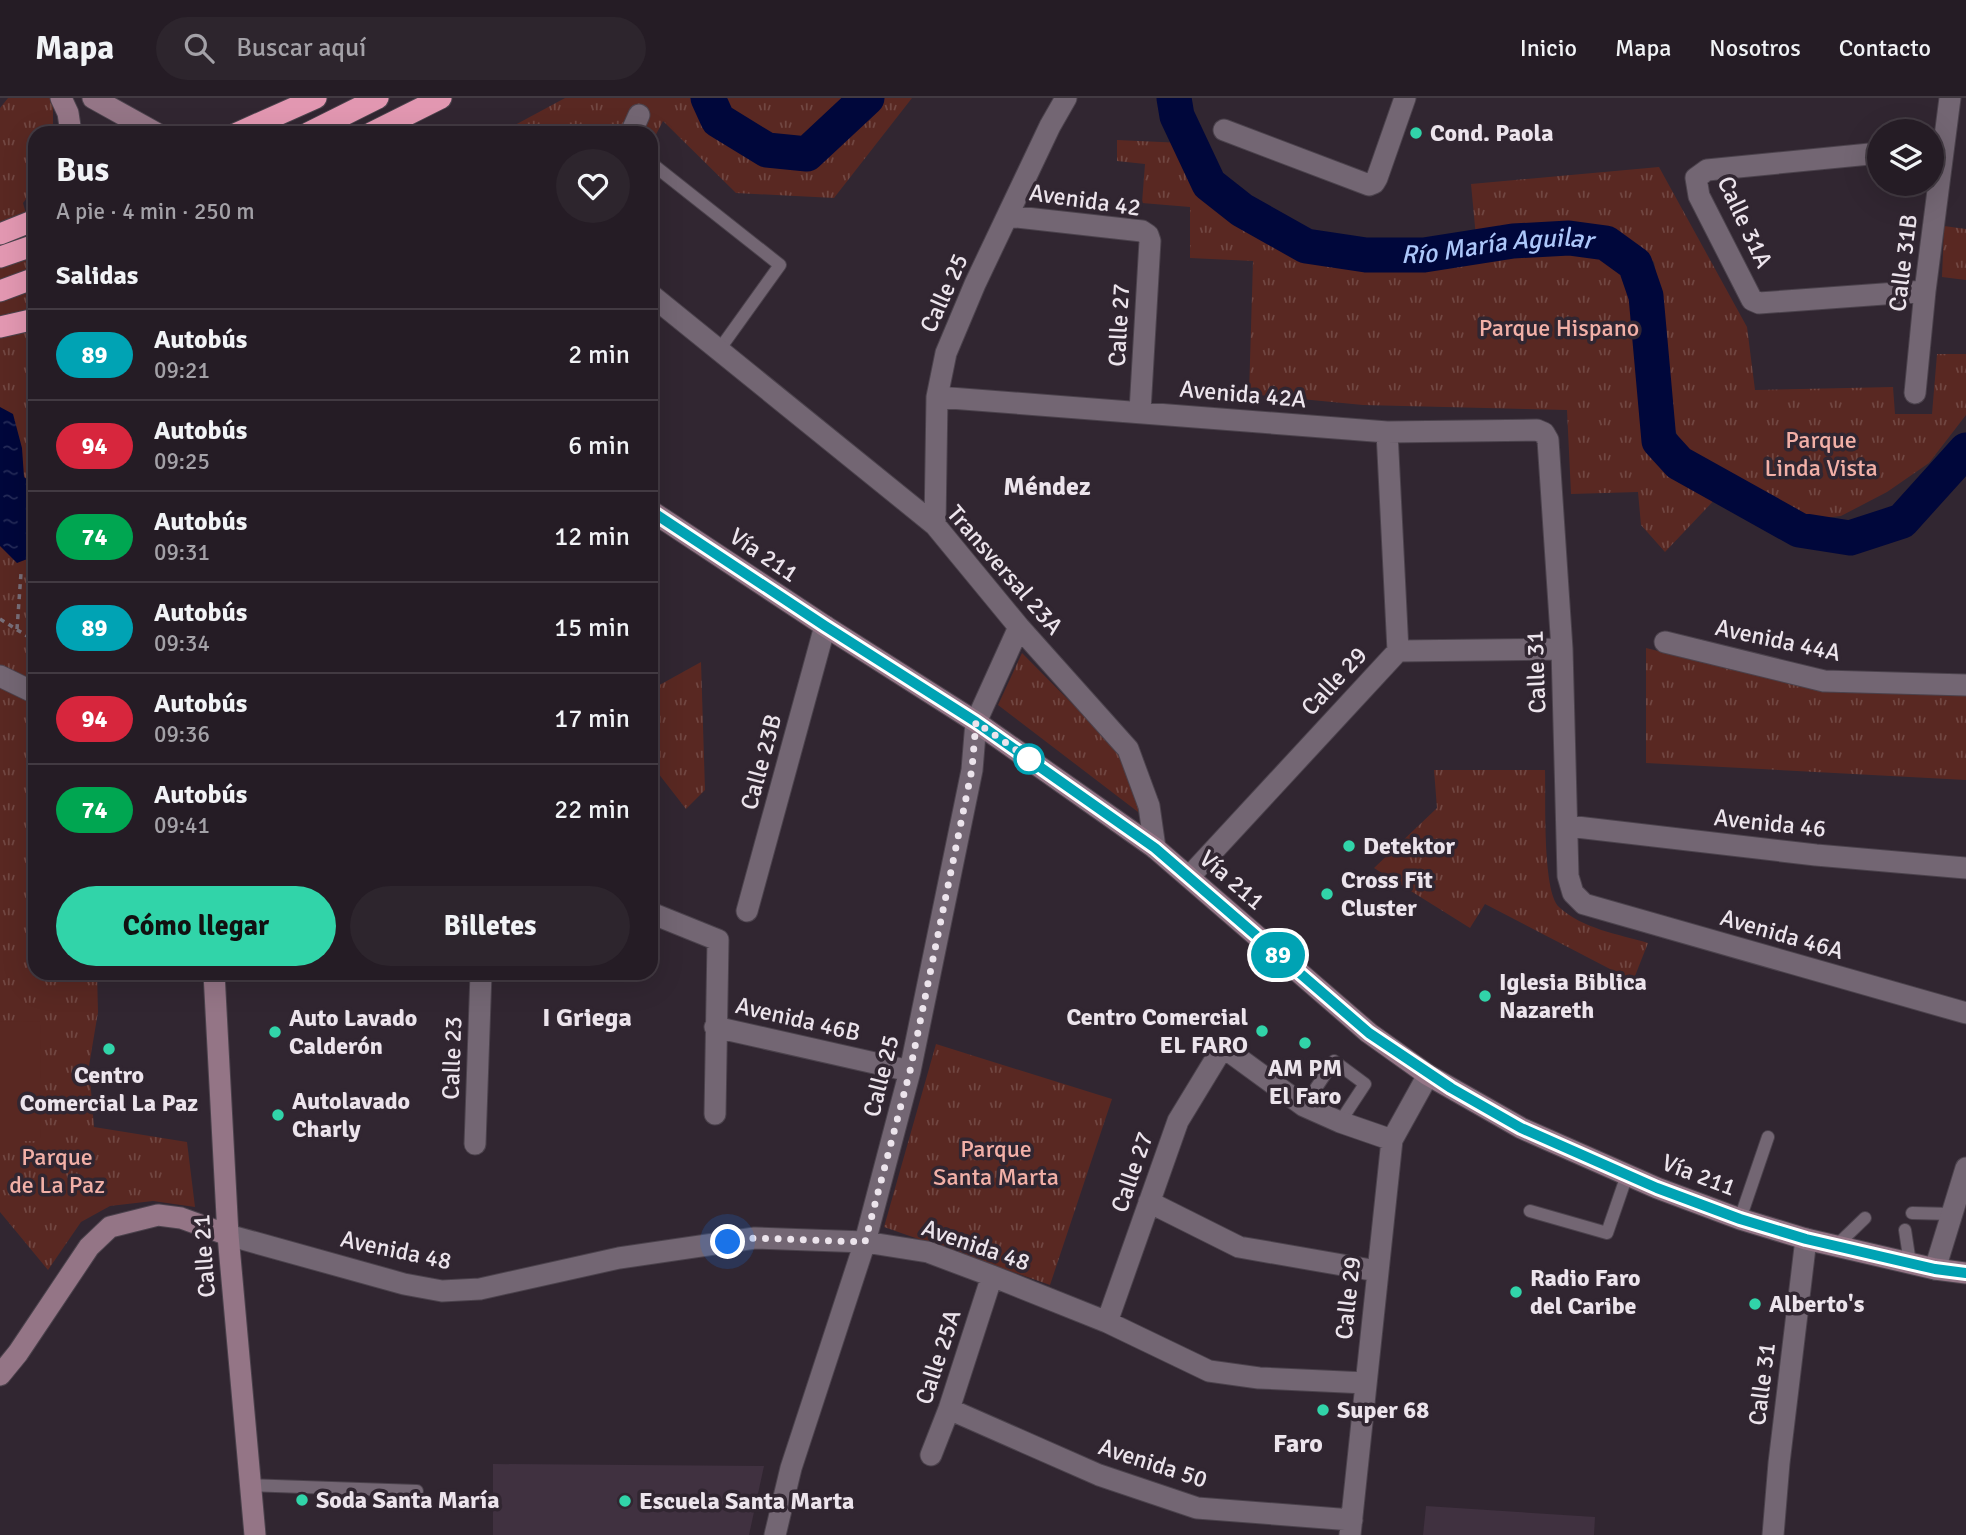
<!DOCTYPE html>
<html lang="es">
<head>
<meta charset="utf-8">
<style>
  :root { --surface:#251c25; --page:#2d252d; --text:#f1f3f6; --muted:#a3a1a7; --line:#423a42; --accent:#31d4a9 }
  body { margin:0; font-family:Signika,sans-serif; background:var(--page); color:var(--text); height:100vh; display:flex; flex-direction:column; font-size:26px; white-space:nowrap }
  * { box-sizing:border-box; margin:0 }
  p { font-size:23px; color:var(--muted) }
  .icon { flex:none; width:38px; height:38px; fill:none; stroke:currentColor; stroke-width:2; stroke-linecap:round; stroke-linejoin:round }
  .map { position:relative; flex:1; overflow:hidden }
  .details { position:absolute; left:28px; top:28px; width:630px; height:854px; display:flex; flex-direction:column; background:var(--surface); border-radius:21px; box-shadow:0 7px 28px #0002,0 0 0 2px var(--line) }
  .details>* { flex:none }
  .badge { padding:0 14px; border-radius:23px; font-size:24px; line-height:46px }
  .controls { position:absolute; left:1867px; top:21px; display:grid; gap:14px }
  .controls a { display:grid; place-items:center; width:77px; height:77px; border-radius:50%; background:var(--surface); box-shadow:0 7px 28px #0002,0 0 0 2px var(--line); font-size:35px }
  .you { position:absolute; width:35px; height:35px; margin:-18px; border:5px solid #fff; border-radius:50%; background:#1a73e8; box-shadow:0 0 0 10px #1a73e833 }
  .map>.badge { position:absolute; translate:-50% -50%; box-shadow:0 0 0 4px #fff }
  h2 { padding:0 28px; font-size:26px; line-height:63px }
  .round { display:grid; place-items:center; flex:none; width:74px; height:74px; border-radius:37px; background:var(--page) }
  .headline { display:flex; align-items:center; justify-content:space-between; height:119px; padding:0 28px }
  h1 { font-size:33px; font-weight:700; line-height:52px }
  .primary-button { display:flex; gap:14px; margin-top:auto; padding:14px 28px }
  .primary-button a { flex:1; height:80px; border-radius:42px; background:var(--accent); color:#111; font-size:28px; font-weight:700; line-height:80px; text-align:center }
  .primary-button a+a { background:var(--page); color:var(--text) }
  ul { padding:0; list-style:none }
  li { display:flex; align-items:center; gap:21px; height:91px; padding:0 28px; border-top:2px solid var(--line) }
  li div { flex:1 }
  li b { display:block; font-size:26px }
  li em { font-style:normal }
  li .badge { min-width:77px; font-weight:700; text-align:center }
  header { display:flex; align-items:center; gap:42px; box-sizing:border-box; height:98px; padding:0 35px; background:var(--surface); border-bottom:2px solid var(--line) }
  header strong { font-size:33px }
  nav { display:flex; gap:38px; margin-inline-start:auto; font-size:24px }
  .search { width:490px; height:63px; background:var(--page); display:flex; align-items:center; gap:18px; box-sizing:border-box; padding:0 24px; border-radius:38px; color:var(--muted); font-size:26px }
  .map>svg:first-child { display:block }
  .built { fill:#403140 }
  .grass { fill:url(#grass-tufts) }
  .pitch { fill:#592822 }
  .water { fill:url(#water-ripples) }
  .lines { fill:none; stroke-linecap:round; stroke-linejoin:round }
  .river { stroke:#00073b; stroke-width:35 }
  .lane-casing { stroke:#4b424c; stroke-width:14 }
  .street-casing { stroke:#4b424c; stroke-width:23 }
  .secondary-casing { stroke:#4b424c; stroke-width:23 }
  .highway-casing { stroke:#4b424c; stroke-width:23 }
  .path { stroke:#786e78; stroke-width:3.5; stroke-dasharray:5 5; stroke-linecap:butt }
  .lane { stroke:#736673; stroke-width:12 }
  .street { stroke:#736673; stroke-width:21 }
  .secondary { stroke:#947586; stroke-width:21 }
  .highway { stroke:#e297b1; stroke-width:21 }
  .line-casing { stroke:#fff; stroke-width:16 }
  .line { stroke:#00a3b4; stroke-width:10 }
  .walk { stroke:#ece4ec; stroke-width:7; stroke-dasharray:0 12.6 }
  .poi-dot { fill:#31d4a9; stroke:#312631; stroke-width:2.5 }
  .stop-dot { fill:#fff; stroke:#00a3b4; stroke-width:3.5 }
  .labels { text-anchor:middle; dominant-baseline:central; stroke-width:7; stroke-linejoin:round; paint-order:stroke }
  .poi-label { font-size:24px; font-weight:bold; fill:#ece4ec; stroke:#312631; text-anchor:start }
  .street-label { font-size:24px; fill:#ece4ec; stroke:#312631 }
  .park-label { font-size:24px; fill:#f2b0a7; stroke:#312631 }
  .water-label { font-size:26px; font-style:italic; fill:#acc7fa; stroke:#312631 }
  .neighbourhood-label { font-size:26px; font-weight:bold; fill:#ece4ec; stroke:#312631 }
</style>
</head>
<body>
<header>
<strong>Mapa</strong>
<div class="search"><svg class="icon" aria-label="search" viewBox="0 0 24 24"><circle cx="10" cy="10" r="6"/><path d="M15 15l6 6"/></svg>Buscar aquí</div>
<nav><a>Inicio</a><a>Mapa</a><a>Nosotros</a><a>Contacto</a></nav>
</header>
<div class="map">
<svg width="1966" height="1437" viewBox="0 0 1966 1437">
  <defs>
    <pattern id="grass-tufts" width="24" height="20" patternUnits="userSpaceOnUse" patternTransform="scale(1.75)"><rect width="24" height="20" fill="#592822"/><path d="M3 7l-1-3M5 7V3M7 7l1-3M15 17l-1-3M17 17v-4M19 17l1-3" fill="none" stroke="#714742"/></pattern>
    <pattern id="water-ripples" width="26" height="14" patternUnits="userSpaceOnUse" patternTransform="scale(1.75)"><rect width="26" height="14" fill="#00073b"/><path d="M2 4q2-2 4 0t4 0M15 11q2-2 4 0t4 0" fill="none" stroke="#252b58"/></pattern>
  </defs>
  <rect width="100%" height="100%" fill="#312631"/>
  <path class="built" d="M 493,1366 L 764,1368 L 749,1437 L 493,1437 Z
    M 1426,1408 L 1595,1419 L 1594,1437 L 1423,1437 Z"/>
  <path class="grass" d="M 8,0 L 51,0 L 53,3 L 53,35 L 35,35 L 35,89 L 23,105 L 35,147 L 35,875 L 97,875 L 98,914 L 89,968 L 94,1029 L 187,1044 L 195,1109 L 153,1103 L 110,1108 L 81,1124 L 48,1172 L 0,1114 L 0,10 Z
    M 565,0 L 912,0 L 834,100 L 736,95 L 663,23 L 651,46 L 651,35 L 500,35 Z
    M 1117,42 L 1183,45 L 1205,90 L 1237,116 L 1300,153 L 1357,164 L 1424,163 L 1560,147 L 1603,150 L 1632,173 L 1640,202 L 1651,342 L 1673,368 L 1720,396 L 1665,454 L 1641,427 L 1638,394 L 1571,396 L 1567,312 L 1363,307 L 1249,296 L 1253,163 L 1190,160 L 1190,109 L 1142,105 L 1145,66 L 1117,63 Z
    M 1659,69 L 1747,229 L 1755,292 L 1893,289 L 1895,316 L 1932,316 L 1937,256 L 1966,256 L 1966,317 L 1929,365 L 1887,394 L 1841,418 L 1809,422 L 1766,403 L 1715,373 L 1681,345 L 1671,323 L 1663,215 L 1654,164 C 1644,156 1635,146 1624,140 C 1587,119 1516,133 1476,139 L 1471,86 Z
    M 1944,128 L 1966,131 L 1966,182 L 1942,179 Z
    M 1646,550 L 1813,591 L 1966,598 L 1966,682 L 1646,665 Z
    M 1022,555 L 1104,638 L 1123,660 L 1142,717 L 998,607 Z
    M 701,564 L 705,692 L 686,711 L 651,666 L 651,627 L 659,603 L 654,590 Z
    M 1434,672 L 1545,672 C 1546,698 1542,793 1559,809 C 1583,831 1618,836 1648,845 L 1633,883 L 1485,806 L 1470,830 L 1374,770 L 1437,710 Z
    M 936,946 L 1112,1001 L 1050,1187 L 884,1129 Z"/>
  <path class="pitch" d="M 0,923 L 41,924 L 40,1043 L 0,1043 Z"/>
  <path class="water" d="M 0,309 L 13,316 L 22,350 L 24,379 L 35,388 L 35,458 L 17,465 L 0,448 Z"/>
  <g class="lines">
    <g class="river">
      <path d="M 708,0 L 718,22 L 767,52 L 807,56 L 867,0"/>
      <path id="s1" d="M 1174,0 L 1177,18 L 1209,86 L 1242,112 L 1306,148 L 1366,157 L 1424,157 L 1513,143 L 1569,140 L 1606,145 L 1635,166 L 1646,198 L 1659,343 L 1679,365 L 1799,432 L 1850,440 L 1902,423 L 1966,352"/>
    </g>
    <defs>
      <path id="lane" d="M 651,65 L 780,167 L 719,252
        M 1304,1008 L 1334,963 L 1365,986 L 1340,1024
        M 1530,1113 L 1607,1135 L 1627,1077
        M 1912,1115 L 1952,1116
        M 1740,1121 L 1768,1039
        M 1905,1132 L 1910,1165
        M 1836,1148 L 1865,1120
        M 250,1387 L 417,1393"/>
      <path id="street" d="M 1224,32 L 1369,87 L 1374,85 L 1377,80 L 1405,0
        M 631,35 L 639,17
        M 1880,55 L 1707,72 L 1696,80 L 1699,98 L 1752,202 L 1759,205 L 1925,193
        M 1008,118 L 1142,133 L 1148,137 L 1150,143 L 1140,313
        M 651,197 L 935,427 L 1019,529 L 1128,651 L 1149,708 L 1155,750
        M 1915,295 L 1925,193 L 1950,0
        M 937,299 L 1387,334 L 1537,332 L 1544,335 L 1548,342 L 1562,551 L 1568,778 L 1573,795 L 1584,806 L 1966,915
        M 935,427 L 937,299 L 946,255 L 975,186 L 1050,28 L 1066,0
        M 1665,544 L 1824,583 L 1966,587
        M 1398,553 L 1562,551
        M 0,578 L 35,595
        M 1568,728 L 1816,757 L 1966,770
        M 1189,779 L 1398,553 L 1387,334
        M 747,813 L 825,528
        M 651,815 L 718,842 L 715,1016
        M 715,929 L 910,973
        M 475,1046 L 481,875
        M 1149,1104 L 1239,1149 L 1377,1173
        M 228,1137 L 404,1186 L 442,1193 L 480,1191 L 619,1160 L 755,1140 L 865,1144 L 928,1154 L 992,1178 L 1107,1224 L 1209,1273 L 1259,1280 L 1366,1285
        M 1935,1171 L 1966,1070
        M 1107,1224 L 1178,1023 L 1223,949 L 1304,1008 L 1340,1024 L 1392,1042
        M 949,1311 L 1099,1377 L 1197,1410 L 1352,1422
        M 931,1357 L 949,1311 L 992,1178
        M 775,1437 L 791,1370 L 865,1144 L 910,973 L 972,672 L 976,624 L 1019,529
        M 1350,1437 L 1392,1042 L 1428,977
        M 1773,1437 L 1779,1365 L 1806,1141"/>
      <path id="secondary" d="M 61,0 L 68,15 L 71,35
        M 93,0 L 156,35
        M 651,413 L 825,528 L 976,624 L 1155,750 L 1369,935 L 1428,977 L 1521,1030 L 1657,1090 L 1740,1121 L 1806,1141 L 1935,1171 L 1966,1175
        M 214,875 L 228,1137 L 255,1437
        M 0,1277 L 18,1255 L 89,1149 L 110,1129 L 158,1117 L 181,1120 L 228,1137"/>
      <path id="highway" d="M 237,35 L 316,0
        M 308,35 L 378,0
        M 371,35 L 441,0
        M 0,136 L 35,122
        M 0,159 L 35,147
        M 0,193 L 35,180
        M 0,229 L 35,221"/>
    </defs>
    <use href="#lane" class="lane-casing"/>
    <use href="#street" class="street-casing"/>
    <use href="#secondary" class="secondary-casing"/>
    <use href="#highway" class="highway-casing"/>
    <path class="path" d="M 0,521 L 35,543
      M 17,531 L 21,475"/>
    <use href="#lane" class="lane"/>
    <use href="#street" class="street"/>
    <use href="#secondary" class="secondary"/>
    <use href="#highway" class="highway"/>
  </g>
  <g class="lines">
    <defs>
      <path id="line" d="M 651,413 L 825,528 L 976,624 L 1155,750 L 1369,935 L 1451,990 L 1521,1030 L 1657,1090 L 1740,1121 L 1806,1141 L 1935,1171 L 1966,1175"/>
    </defs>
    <use href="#line" class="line-casing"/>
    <use href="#line" class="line"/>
    <path class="walk" d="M 728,1144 L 755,1140 L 865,1144 L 910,973 L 972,671 L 976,624 L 1029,661"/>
  </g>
  <g class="poi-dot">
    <circle cx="1416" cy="35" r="7"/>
    <circle cx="1349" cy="748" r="7"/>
    <circle cx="1327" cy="796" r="7"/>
    <circle cx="1485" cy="898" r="7"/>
    <circle cx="1262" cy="933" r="7"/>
    <circle cx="275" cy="934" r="7"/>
    <circle cx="1305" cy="945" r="7"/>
    <circle cx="109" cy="951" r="7"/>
    <circle cx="278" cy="1017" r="7"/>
    <circle cx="1516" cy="1194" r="7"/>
    <circle cx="1755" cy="1206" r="7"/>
    <circle cx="1323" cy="1312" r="7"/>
    <circle cx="302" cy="1402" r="7"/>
    <circle cx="625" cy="1403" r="7"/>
  </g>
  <circle class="stop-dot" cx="1029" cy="661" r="14"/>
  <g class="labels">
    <g class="poi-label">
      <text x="1430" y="35">Cond. Paola</text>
      <text x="1363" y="748">Detektor</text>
      <text x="1341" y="782">Cross Fit<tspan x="1341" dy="28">Cluster</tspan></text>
      <text x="1499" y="884">Iglesia Biblica<tspan x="1499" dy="28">Nazareth</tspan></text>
      <text x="1248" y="919" text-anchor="end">Centro Comercial<tspan x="1248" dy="28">EL FARO</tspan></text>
      <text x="289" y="920">Auto Lavado<tspan x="289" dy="28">Calderón</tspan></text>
      <text x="1305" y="970" text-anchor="middle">AM PM<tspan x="1305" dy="28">El Faro</tspan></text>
      <text x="109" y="977" text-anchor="middle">Centro<tspan x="109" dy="28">Comercial La Paz</tspan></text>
      <text x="292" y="1003">Autolavado<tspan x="292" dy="28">Charly</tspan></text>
      <text x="1530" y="1180">Radio Faro<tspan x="1530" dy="28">del Caribe</tspan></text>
      <text x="1769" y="1206">Alberto's</text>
      <text x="1337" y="1312">Super 68</text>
      <text x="316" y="1402">Soda Santa María</text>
      <text x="639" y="1403">Escuela Santa Marta</text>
    </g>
    <g class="street-label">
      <text transform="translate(1085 102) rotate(8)">Avenida 42</text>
      <text transform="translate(1745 124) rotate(65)">Calle 31A</text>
      <text transform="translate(1903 165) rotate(-83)">Calle 31B</text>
      <text transform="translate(944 195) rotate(-66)">Calle 25</text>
      <text transform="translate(1119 227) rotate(-87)">Calle 27</text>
      <text transform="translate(1243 296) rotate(5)">Avenida 42A</text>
      <text transform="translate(764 457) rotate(34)">Vía 211</text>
      <text transform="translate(1005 472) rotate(49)">Transversal 23A</text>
      <text transform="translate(1778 542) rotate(12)">Avenida 44A</text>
      <text transform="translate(1536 574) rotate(-92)">Calle 31</text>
      <text transform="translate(1334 583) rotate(-47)">Calle 29</text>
      <text transform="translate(761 664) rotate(-75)">Calle 23B</text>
      <text transform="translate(1770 725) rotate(6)">Avenida 46</text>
      <text transform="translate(1232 782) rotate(41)">Vía 211</text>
      <text transform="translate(1782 836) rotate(16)">Avenida 46A</text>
      <text transform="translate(798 921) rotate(13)">Avenida 46B</text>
      <text transform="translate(452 960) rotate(-88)">Calle 23</text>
      <text transform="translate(881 978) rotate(-76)">Calle 25</text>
      <text transform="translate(1132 1074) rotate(-71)">Calle 27</text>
      <text transform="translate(1699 1077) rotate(21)">Vía 211</text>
      <text transform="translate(976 1147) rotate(19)">Avenida 48</text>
      <text transform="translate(396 1152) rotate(12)">Avenida 48</text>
      <text transform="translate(204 1158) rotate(-94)">Calle 21</text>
      <text transform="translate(1348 1200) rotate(-84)">Calle 29</text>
      <text transform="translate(938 1259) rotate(-72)">Calle 25A</text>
      <text transform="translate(1762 1286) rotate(-83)">Calle 31</text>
      <text transform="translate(1153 1365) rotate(18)">Avenida 50</text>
    </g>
    <g class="park-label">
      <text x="1559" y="230">Parque Hispano</text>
      <text x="1821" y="342">Parque<tspan x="1821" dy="28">Linda Vista</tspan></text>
      <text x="996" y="1051">Parque<tspan x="996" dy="28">Santa Marta</tspan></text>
      <text x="57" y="1059">Parque<tspan x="57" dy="28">de La Paz</tspan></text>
    </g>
    <g class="water-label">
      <text stroke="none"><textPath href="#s1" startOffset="401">Río María Aguilar</textPath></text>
    </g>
    <g class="neighbourhood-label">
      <text x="1047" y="389">Méndez</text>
      <text x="587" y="920">I Griega</text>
      <text x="1298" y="1346">Faro</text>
    </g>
  </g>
</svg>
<div class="controls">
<a><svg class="icon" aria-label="layers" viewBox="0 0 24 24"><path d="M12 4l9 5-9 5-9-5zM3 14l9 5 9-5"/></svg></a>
</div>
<div class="you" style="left:728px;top:1144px"></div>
<b class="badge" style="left:1278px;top:857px;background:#00a3b4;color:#fff">89</b>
<section class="details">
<div class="headline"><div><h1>Bus</h1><p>A pie · 4 min · 250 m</p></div><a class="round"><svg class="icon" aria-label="heart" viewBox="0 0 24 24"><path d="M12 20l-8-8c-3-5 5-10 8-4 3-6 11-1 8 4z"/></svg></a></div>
<h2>Salidas</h2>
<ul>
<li><span class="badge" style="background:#00a3b4;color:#fff">89</span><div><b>Autobús</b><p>09:21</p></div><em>2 min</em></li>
<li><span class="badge" style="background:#d7263d;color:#fff">94</span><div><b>Autobús</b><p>09:25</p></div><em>6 min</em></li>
<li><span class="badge" style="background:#00a651;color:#fff">74</span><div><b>Autobús</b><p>09:31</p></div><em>12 min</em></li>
<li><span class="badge" style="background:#00a3b4;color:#fff">89</span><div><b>Autobús</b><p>09:34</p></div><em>15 min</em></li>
<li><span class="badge" style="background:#d7263d;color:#fff">94</span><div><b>Autobús</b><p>09:36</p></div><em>17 min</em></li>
<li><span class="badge" style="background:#00a651;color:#fff">74</span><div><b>Autobús</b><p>09:41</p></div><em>22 min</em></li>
</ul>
<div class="primary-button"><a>Cómo llegar</a><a>Billetes</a></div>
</section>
</div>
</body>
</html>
